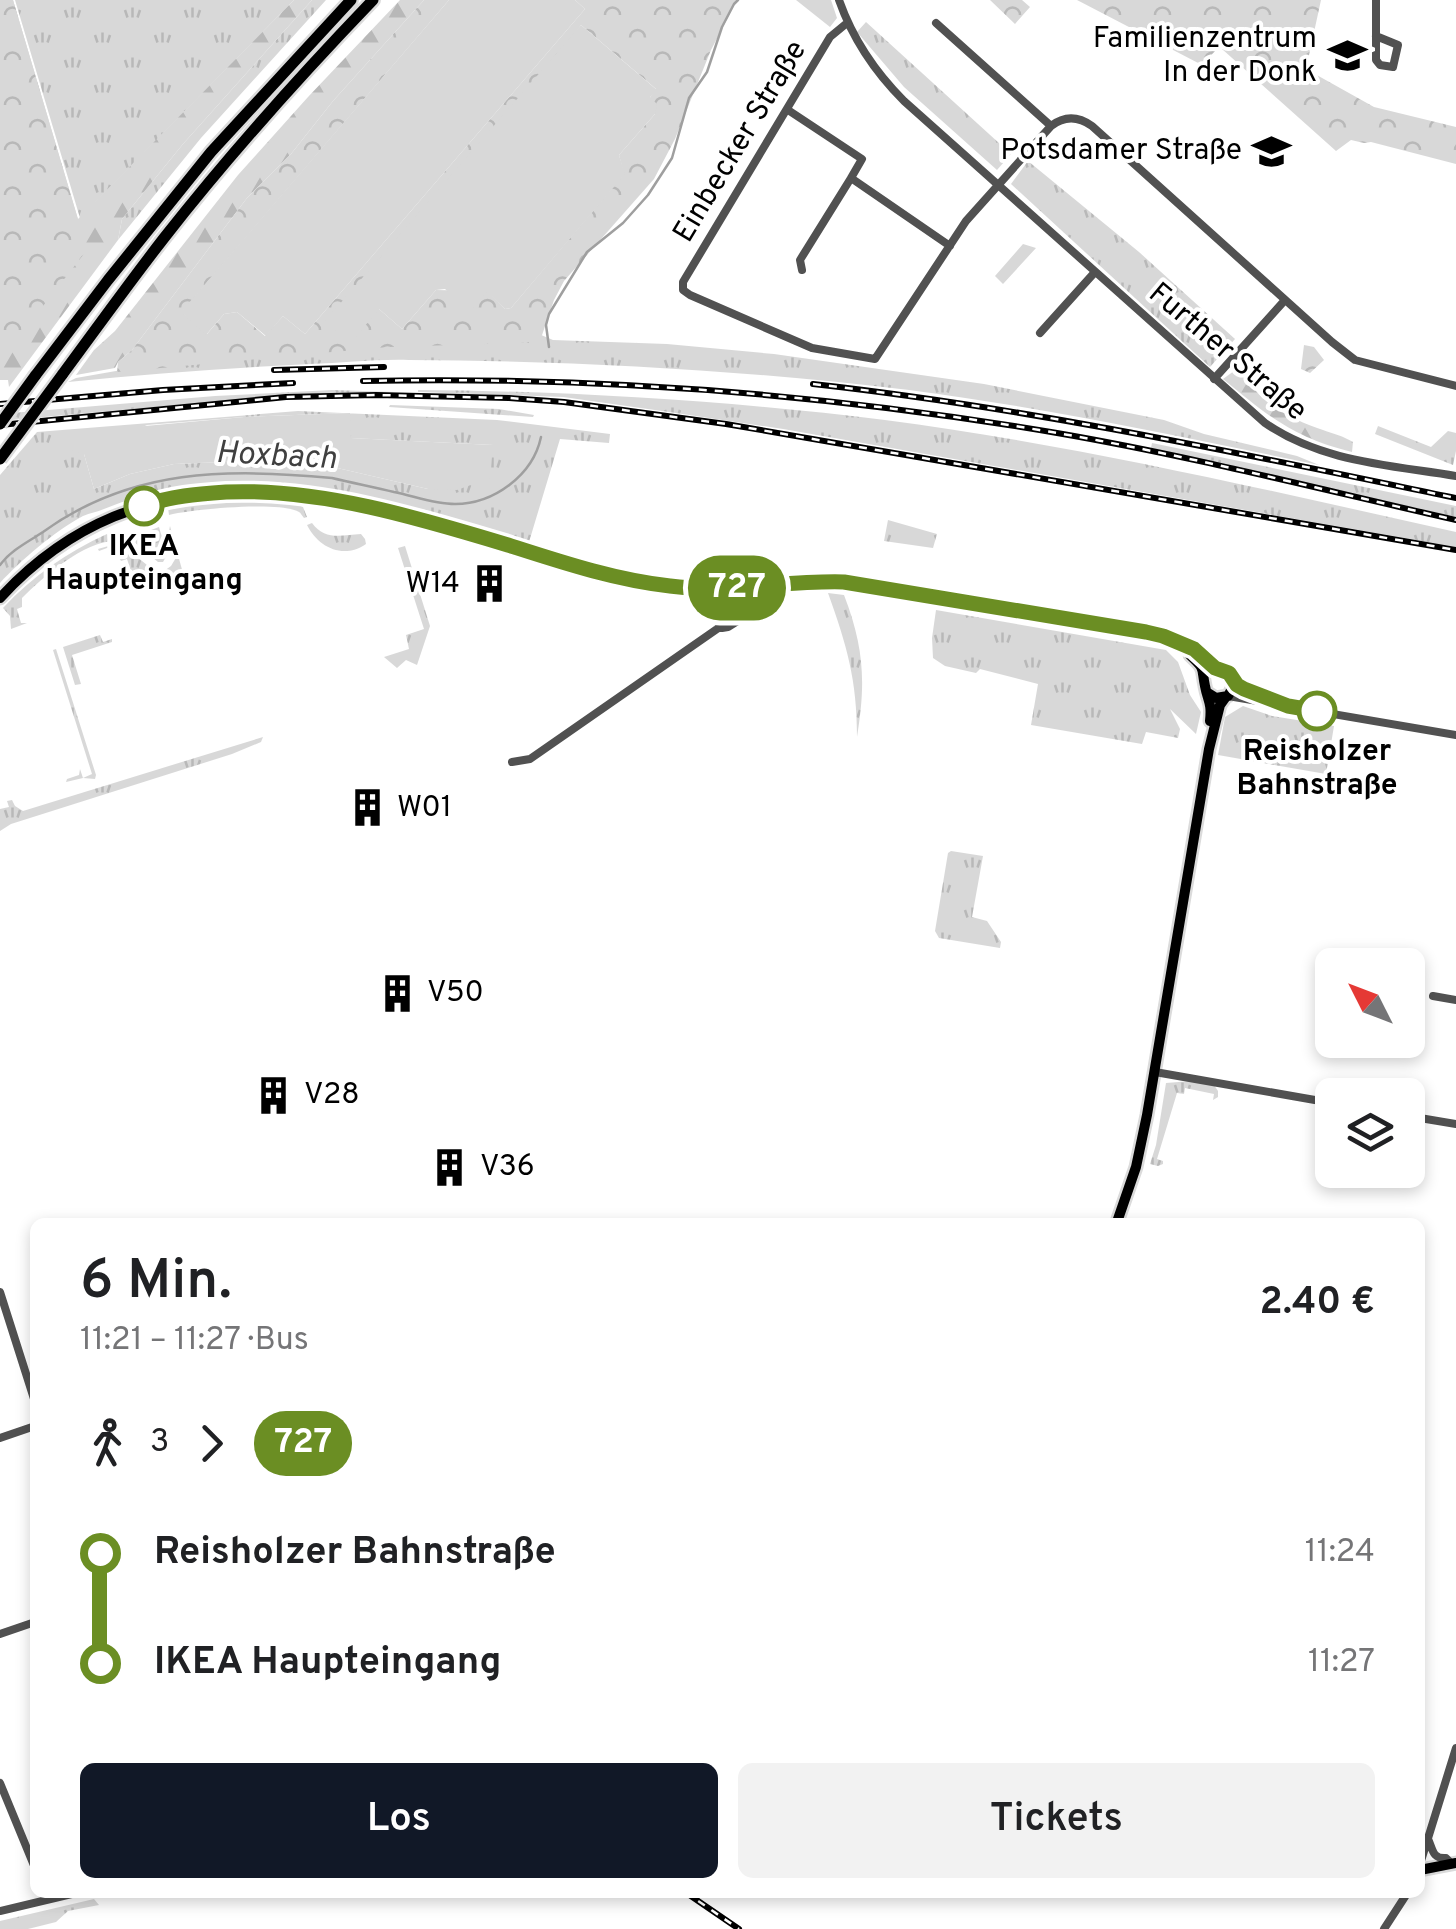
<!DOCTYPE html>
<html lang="de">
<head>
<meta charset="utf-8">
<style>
  :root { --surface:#fff; --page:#f2f2f2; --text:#202124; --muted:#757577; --accent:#111827 }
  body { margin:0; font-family:Overpass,sans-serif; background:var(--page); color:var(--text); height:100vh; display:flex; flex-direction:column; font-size:38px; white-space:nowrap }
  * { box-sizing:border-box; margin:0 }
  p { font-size:32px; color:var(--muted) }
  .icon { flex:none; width:55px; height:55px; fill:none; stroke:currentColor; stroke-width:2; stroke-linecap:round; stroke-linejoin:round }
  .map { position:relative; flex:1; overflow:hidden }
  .panel { position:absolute; left:30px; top:1218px; width:1395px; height:680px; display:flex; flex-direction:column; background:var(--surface); border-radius:15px; box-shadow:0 5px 15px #0003 }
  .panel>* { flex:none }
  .badge { padding:0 20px; border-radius:32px; font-size:35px; line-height:65px }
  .needle { width:65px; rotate:312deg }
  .controls { position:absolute; left:1315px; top:948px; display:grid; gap:20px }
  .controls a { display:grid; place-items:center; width:110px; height:110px; border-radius:15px; background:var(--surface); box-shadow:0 5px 15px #0003; font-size:50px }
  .map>.badge { position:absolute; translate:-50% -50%; box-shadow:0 0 0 5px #fff }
  .legs { display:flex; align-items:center; gap:15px; height:110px; padding:0 50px; font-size:32px }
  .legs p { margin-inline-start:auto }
  .summary { display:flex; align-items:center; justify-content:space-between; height:170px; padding:0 50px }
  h1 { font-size:55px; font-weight:600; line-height:75px }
  .button { display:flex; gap:20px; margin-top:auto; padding:20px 50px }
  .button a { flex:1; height:115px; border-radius:15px; background:var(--accent); color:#fff; font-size:40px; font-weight:600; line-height:115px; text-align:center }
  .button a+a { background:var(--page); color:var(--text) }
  ul { padding:0 50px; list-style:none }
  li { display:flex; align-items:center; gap:35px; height:110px; font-size:38px }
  li i { display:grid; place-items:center; width:15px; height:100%; margin:0 12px; background:currentColor }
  li i::after { content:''; width:25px; height:25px; margin:-12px; border:8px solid; border-radius:50%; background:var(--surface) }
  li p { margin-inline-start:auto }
  li:first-child i { background:linear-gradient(#0000 50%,currentColor 0) }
  li:last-child i { background:linear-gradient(currentColor 50%,#0000 0) }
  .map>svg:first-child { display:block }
  .grass { fill:url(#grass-tufts); fill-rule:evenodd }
  .forest { fill:url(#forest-firs) }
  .park { fill:url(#park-crowns); fill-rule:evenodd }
  .garden { fill:#d8d8d8 }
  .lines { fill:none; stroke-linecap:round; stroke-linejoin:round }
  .stream { stroke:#9f9f9f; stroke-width:2.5 }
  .major-casing { stroke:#dbdbdb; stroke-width:15 }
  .highway-casing { stroke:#dbdbdb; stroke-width:16 }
  .minor { stroke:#515151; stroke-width:8 }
  .major { stroke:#000; stroke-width:10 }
  .highway { stroke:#000; stroke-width:11 }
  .rail-casing { stroke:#000; stroke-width:6 }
  .rail { stroke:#fff; stroke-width:2.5; stroke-dasharray:8; stroke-linecap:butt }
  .highway-bridge-casing { stroke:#dbdbdb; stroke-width:16; stroke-linecap:butt }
  .highway-bridge { stroke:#000; stroke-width:11 }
  .line-1-casing { stroke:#fff; stroke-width:22 }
  .line-1 { stroke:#6b8e23; stroke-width:15 }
  .stop-1-dot { fill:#fff; stroke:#6b8e23; stroke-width:5 }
  .labels { text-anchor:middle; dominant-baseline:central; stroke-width:8; stroke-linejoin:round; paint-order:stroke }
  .poi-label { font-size:30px; fill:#000; stroke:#fff; text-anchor:start }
  .street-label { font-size:30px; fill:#000; stroke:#fff }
  .stop-label { font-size:30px; font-weight:bold; fill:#000; stroke:#fff }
  .water-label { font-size:32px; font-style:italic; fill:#404040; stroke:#fff }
</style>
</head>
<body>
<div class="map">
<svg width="1456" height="1929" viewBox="0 0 1456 1929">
  <defs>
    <pattern id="grass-tufts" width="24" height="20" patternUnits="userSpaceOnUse" patternTransform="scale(2.5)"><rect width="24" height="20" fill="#d8d8d8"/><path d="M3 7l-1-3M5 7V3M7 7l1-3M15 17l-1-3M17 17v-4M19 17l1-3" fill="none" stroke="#b8b8b8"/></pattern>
    <pattern id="forest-firs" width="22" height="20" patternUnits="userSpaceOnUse" patternTransform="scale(2.5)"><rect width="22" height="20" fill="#d8d8d8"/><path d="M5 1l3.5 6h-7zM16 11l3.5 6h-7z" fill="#b8b8b8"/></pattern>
    <pattern id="park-crowns" width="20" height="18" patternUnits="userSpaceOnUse" patternTransform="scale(2.5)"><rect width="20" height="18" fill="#d8d8d8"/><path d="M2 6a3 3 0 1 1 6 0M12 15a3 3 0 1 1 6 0" fill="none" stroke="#b8b8b8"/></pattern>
  </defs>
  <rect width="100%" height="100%" fill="#fff"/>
  <path class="grass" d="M 15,0 L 294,0 L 80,218 Z
    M 312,0 L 326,0 L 201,138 L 118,240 L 122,219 L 183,144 Z
    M 796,0 L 831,0 L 837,18 L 830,27 Z
    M 866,22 L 1011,154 L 997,170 L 904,87 L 857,32 Z
    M 1028,161 L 1139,252 L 1235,339 L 1210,367 L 1011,184 Z
    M 508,321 L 553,340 L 667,344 L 774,354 L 984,384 L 1164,420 L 1204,434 L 1297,456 L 1319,465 C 1183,437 1047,408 909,390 C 743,370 575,361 409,360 C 376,359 343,363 310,364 C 230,368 149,374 68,382 L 76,378 L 133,368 Z
    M 332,390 L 394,392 L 287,395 L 0,421 L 0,414 L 215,396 Z
    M 418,390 C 574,391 730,401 885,420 C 1077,445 1267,490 1456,532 L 1456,547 L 783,429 L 669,412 L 563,397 L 418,392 Z
    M 390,405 L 499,409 L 534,415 L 533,417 L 389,407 Z
    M 298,411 L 497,420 L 610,434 L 609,443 L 560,439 L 529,542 C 394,500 241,452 104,509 C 97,512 90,513 83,516 C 55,531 21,560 0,583 L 0,475 L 37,432 ZM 350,413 L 350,438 L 493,445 L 428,489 L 333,467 L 248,461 L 174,464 L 130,474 L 94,489 L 84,454 L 147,425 L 244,417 Z
    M 1378,426 L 1431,447 L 1448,431 L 1456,433 L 1456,451 L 1453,465 L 1375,434 Z
    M 1152,443 L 1456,506 L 1456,517 L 1151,448 Z
    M 230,501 L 297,504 L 303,507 L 307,517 L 304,518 C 302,516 301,513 299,512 C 282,501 191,509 169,515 L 168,508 Z
    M 888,520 L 937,534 L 933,548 L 884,541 Z
    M 312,523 C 325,541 342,535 361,534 L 365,539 L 366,544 C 343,560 318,547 307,525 Z
    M 170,526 L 189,595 L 164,571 L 171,566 L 177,556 L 169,531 Z
    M 159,527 L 167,555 L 163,562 L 158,562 L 135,543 L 138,535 Z
    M 107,534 L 115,541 C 84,541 43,577 22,598 L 22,607 L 17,609 L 21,623 L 27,623 L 11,629 L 10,616 L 3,608 C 33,576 67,552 107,534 Z
    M 112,545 L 126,548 L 147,565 L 149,579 L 144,586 L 134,591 L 126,573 L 131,571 L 127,559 L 121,561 L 114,549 L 107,548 L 99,551 L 98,549 Z
    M 405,546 L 430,626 L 417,665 L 406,660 L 397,668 L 384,657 L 409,649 L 406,635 L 424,629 L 398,548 Z
    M 828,593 L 844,595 C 864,647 866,682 857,737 C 857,680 847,646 828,593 Z
    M 936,610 L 1166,650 L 1178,662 L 1190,695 L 1201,712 L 1196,734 L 1170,709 L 1180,729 L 1178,738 L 1146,732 L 1142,744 L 1031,725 L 1038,684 L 980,669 L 976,673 L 945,666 L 933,658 L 932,638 Z
    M 100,635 L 103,642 L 112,639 L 112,642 L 72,655 L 81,684 L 75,685 L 63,647 Z
    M 56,649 L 96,775 L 95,779 L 83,778 L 66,782 L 67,779 L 79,775 L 80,769 L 83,778 L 92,774 L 53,650 Z
    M 1243,706 L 1272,716 L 1334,726 L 1326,774 L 1218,755 L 1225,717 Z
    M 263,737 L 261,742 L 232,754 L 11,824 L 0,831 L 0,809 L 9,807 L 7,801 L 12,800 L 15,806 L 23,811 Z
    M 951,851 L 983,856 L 972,917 L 987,921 L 1001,942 L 1000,948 L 939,938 L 935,931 L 948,853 Z
    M 1191,1081 L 1214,1085 L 1218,1091 L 1218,1097 L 1213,1100 L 1214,1094 L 1185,1088 L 1184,1094 L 1177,1093 L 1157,1159 L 1163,1161 L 1163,1164 L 1158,1166 L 1150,1164 L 1156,1145 L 1166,1083 Z
    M 94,1899 L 99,1905 L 68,1911 L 56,1922 L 28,1929 L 0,1929 L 0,1921 Z"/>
  <path class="forest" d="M 0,0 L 13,0 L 78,219 L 294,0 L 312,0 L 183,144 L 122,219 L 118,240 L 9,387 L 8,380 L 0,380 Z
    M 400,0 L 424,0 L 333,101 L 291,154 L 247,198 L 132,350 L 118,362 L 115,368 L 76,375 L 94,350 L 115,331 L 238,175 L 308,97 Z
    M 1245,363 L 1253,366 L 1249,382 C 1265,407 1297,421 1323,430 C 1334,434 1343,436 1353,442 L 1352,452 C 1294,438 1268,416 1223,379 Z"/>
  <path class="park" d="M 0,0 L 13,0 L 87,250 L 21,334 L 0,339 Z
    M 424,0 L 449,0 L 182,312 L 207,334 L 224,314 L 237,312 L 265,336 L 283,316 L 305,334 L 585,9 L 575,0 L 737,0 L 711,50 L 675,139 L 654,179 L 564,281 L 554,300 L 540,341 L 519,343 L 388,347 L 117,372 L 118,362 L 132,350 L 247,198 L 291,154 L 333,101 ZM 581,25 L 656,89 L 650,97 L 655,114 L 619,155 L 624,174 L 511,308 L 505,309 L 487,291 L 436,290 L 402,329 L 379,309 Z
    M 990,0 L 1022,0 L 1030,7 L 1015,24 Z
    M 1077,0 L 1321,0 L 1306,69 L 1374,107 L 1456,127 L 1456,164 L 1371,142 L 1364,143 L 1351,140 L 1336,151 L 1222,49 L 1217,49 L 1202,65 Z
    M 1304,345 L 1314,347 L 1324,360 L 1310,373 L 1301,369 Z"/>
  <path class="garden" d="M 449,0 L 575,0 L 585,9 L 305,334 L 283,316 L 266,336 L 237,312 L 224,314 L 206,335 L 181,312 Z
    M 581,25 L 657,90 L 650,97 L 657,104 L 655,114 L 619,155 L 625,174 L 511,308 L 505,309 L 487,292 L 470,311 L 445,289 L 436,290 L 402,329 L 379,309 L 354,339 L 345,339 L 325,321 Z
    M 1023,244 L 1036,248 L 1003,284 L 995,276 Z
    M 350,413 L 351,438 L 493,445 L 490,478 L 457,490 L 428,489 L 333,467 L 248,461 L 174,464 L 130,474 L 94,489 L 84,454 L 57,447 L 57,434 L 244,417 Z"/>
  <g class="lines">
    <path class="stream" d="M 549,347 L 546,325 L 549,314 L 587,252 L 623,223 L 648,195 L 672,158 L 689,98 L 707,72 L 722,27 L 734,4 L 738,0
      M 0,565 C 11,550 28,542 43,532 C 131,468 229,468 332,478 C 353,483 373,487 394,492 C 414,496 434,504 455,504 C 494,504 533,475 541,437"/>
    <defs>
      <path id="major" d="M 0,598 C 143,443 324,491 502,543 C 538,554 574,567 611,576 C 644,584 681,589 716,589 C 759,588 801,580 844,583 L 1157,634 L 1188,646 L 1215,668 L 1229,673 L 1234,685 L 1228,696 L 1216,698 L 1208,693
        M 1190,655 C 1206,670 1201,667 1205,686 C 1208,702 1212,702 1210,721
        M 1117,1222 L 1136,1167 L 1147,1115 L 1209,749 L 1220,705 L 1225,698
        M 1420,1870 L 1456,1863"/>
      <path id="highway" d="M 62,375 C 96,329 129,283 164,238 C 229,155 300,76 373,0
        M 35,376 L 108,280 L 211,152 L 351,0"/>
    </defs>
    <use href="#major" class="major-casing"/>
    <use href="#highway" class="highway-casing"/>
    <path class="minor" d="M 839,0 C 853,40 874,71 904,101 L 1265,423 C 1321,462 1390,465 1456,476
      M 847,23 L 830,37 L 683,282 L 683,290 L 690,295 L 812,348 L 875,359 L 966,221 L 1051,126 C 1064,116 1078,116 1092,126 L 1332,342 L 1355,360 L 1456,386
      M 936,23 L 1051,126
      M 1376,36 L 1398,45 L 1393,67 L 1380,65 L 1376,60 L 1376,0
      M 788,110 L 862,159 L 851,178 L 950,246
      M 802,270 L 800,260 L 851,178
      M 1040,333 L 1095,272
      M 1214,379 L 1285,300
      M 722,628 L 728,627 L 795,585
      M 1233,681 L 1244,689 L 1279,702
      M 1228,696 L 1456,735
      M 512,762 L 530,759 L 717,629 L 734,614 L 734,588
      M 1433,996 L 1456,1000
      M 1155,1072 L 1332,1103
      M 1408,1116 L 1456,1124
      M 0,1292 L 35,1402
      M 0,1438 L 35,1426
      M 0,1634 L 35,1622
      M 0,1783 L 35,1868
      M 1428,1839 C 1433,1849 1432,1859 1446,1858 L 1452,1864
      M 1420,1864 L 1456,1748
      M 0,1911 L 80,1892
      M 1384,1929 L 1408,1892"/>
    <use href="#major" class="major"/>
    <use href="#highway" class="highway"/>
    <defs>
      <path id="rail" d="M 274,370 L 384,367
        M 363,381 C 596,376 828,394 1057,433 C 1191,456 1323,490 1456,520
        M 813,384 C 1030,408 1243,454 1456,498
        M 0,404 L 163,390 L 293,383
        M 0,425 L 286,397 L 376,395 L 509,398 L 564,402 L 726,424 L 1456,550
        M 685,1892 L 739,1929"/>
    </defs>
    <use href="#rail" class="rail-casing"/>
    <use href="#rail" class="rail"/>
    <defs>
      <path id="highway-bridge" d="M 0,424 L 35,376
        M 0,459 L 62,375"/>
    </defs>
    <use href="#highway-bridge" class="highway-bridge-casing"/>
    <use href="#highway-bridge" class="highway-bridge"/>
  </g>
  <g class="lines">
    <defs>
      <path id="line-1" d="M 144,506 C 170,496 198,494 226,492 C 320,488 419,518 508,545 C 561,562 615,580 670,586 C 728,594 786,580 844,582 L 1146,632 L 1163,636 L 1194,649 L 1215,668 L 1229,673 L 1237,685 L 1244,689 L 1288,706 L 1317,711"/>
    </defs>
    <use href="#line-1" class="line-1-casing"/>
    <use href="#line-1" class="line-1"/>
  </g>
  <defs>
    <symbol id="school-bare" viewBox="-9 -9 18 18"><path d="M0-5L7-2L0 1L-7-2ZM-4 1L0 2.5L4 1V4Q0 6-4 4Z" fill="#000" stroke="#fff" stroke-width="2.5" paint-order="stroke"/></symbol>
    <symbol id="building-bare" viewBox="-9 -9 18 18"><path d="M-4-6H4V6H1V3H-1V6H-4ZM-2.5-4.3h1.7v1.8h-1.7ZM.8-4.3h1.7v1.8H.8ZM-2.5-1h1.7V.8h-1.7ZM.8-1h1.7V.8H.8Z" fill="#000" stroke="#fff" stroke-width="2.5" paint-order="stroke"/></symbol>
  </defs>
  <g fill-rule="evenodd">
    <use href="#school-bare" x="1320" y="28" width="55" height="55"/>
    <use href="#school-bare" x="1244" y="124" width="55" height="55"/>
    <use href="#building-bare" x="462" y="556" width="55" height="55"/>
    <use href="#building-bare" x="340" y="780" width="55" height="55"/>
    <use href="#building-bare" x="370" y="966" width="55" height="55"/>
    <use href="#building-bare" x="246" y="1068" width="55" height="55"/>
    <use href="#building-bare" x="422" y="1140" width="55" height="55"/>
  </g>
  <g class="stop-1-dot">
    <circle cx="144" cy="506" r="18"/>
    <circle cx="1317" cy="711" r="18"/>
  </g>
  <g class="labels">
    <g class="poi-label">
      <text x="1317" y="39" text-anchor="end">Familienzentrum<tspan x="1317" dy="34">In der Donk</tspan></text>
      <text x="1242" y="151" text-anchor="end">Potsdamer Straße</text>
      <text x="460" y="584" text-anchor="end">W14</text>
      <text x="397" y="808">W01</text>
      <text x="427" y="993">V50</text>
      <text x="304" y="1095">V28</text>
      <text x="480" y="1167">V36</text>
    </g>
    <g class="street-label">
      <text transform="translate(741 142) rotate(-59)">Einbecker Straße</text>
      <text transform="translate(1227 353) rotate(40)">Further Straße</text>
    </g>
    <g class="stop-label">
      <text x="144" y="547">IKEA<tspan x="144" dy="34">Haupteingang</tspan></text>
      <text x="1317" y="752">Reisholzer<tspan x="1317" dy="34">Bahnstraße</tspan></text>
    </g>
    <g class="water-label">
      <text transform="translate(276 457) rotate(3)">Hoxbach</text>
    </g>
  </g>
</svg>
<div class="controls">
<a><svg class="needle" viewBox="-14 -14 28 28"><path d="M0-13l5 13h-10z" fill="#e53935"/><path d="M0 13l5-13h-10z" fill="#757577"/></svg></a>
<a><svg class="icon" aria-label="layers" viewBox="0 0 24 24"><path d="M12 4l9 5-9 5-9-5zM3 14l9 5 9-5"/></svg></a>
</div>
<b class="badge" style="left:737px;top:588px;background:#6b8e23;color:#fff">727</b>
<section class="panel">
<div class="summary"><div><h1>6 Min.</h1><p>11:21 – 11:27 · Bus</p></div><b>2.40 €</b></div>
<div class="legs"><svg class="icon" aria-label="walk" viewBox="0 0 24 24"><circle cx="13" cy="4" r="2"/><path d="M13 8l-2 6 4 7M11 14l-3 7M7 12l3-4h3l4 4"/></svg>3<svg class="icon" aria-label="forward" viewBox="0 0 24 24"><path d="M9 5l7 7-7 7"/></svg><b class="badge" style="background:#6b8e23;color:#fff">727</b></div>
<ul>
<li><i style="color:#6b8e23"></i><b>Reisholzer Bahnstraße</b><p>11:24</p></li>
<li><i style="color:#6b8e23"></i><b>IKEA Haupteingang</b><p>11:27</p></li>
</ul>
<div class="button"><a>Los</a><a>Tickets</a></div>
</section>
</div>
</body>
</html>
